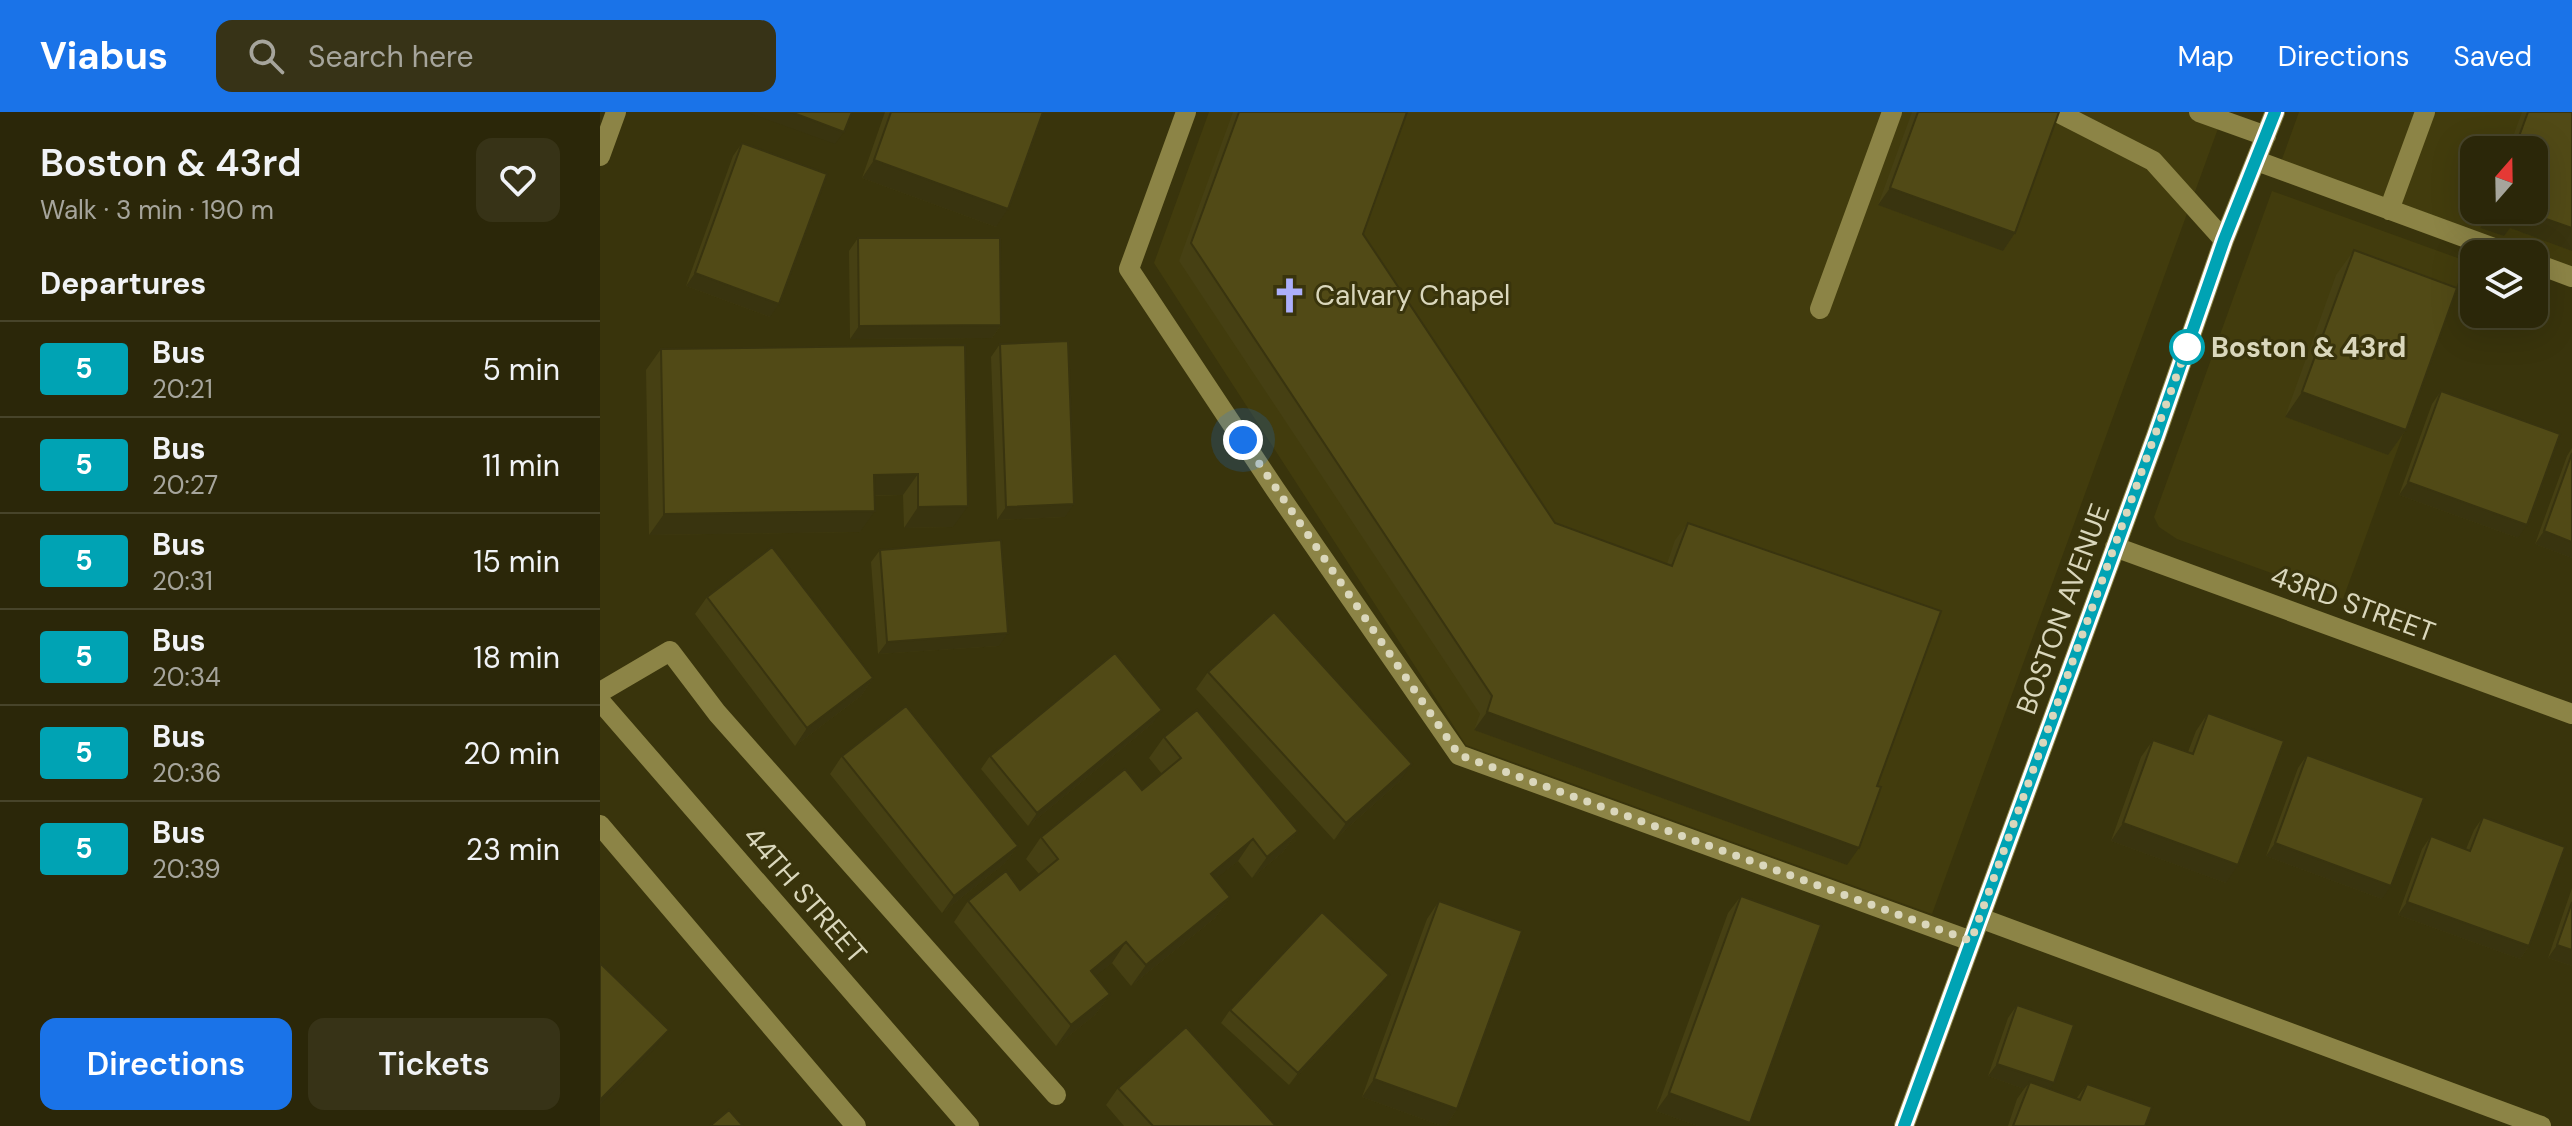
<!DOCTYPE html>
<html lang="en">
<head>
<meta charset="utf-8">
<style>
  :root { --surface:#2b2709; --page:#373317; --text:#f1f3f6; --muted:#a6a59c; --line:#47442a; --accent:#1a73e8 }
  body { margin:0; font-family:"DM Sans",sans-serif; background:var(--page); color:var(--text); height:100vh; display:flex; flex-direction:column; font-size:30px; white-space:nowrap }
  * { box-sizing:border-box; margin:0 }
  p { font-size:26px; color:var(--muted) }
  .icon { flex:none; width:44px; height:44px; fill:none; stroke:currentColor; stroke-width:2; stroke-linecap:round; stroke-linejoin:round }
  .map { position:relative; flex:1; overflow:hidden }
  .sheet { display:flex; flex-direction:column; background:var(--surface); width:600px }
  .sheet>* { flex:none }
  .badge { padding:0 16px; border-radius:6px; font-size:28px; line-height:52px }
  .needle { width:52px; rotate:20deg }
  .fabs { position:absolute; left:1860px; top:24px; display:grid; gap:16px }
  .fabs a { display:grid; place-items:center; width:88px; height:88px; border-radius:16px; background:var(--surface); box-shadow:0 8px 32px #0002,0 0 0 2px var(--line); font-size:40px }
  .you { position:absolute; width:40px; height:40px; margin:-20px; border:6px solid #fff; border-radius:50%; background:#1a73e8; box-shadow:0 0 0 12px #1a73e833 }
  .map>.badge { position:absolute; translate:-50% -50%; box-shadow:0 0 0 4px #fff }
  h2 { padding:0 40px; font-size:30px; line-height:72px }
  .round { display:grid; place-items:center; flex:none; width:84px; height:84px; border-radius:16px; background:var(--page) }
  .headline { display:flex; align-items:center; justify-content:space-between; height:136px; padding:0 40px }
  h1 { font-size:38px; font-weight:600; line-height:60px }
  .action { display:flex; gap:16px; margin-top:auto; padding:16px 40px }
  .action a { flex:1; height:92px; border-radius:16px; background:var(--accent); color:#fff; font-size:32px; font-weight:600; line-height:92px; text-align:center }
  .action a+a { background:var(--page); color:var(--text) }
  ul { padding:0; list-style:none }
  li { display:flex; align-items:center; gap:24px; height:96px; padding:0 40px; border-top:2px solid var(--line) }
  li div { flex:1 }
  li b { display:block; font-size:30px }
  li em { font-style:normal }
  li .badge { min-width:88px; font-weight:700; text-align:center }
  header { display:flex; align-items:center; gap:48px; box-sizing:border-box; height:112px; padding:0 40px; background:var(--accent); color:#fff }
  header strong { font-size:38px }
  nav { display:flex; gap:44px; margin-inline-start:auto; font-size:28px }
  .search { width:560px; height:72px; background:var(--page); display:flex; align-items:center; gap:20px; box-sizing:border-box; padding:0 28px; border-radius:16px; color:var(--muted); font-size:30px }
  main { display:flex; flex:1; min-height:0 }
  .map>svg:first-child { display:block }
  .built { fill:#423c0d; fill-rule:evenodd }
  .lines { fill:none; stroke-linecap:round; stroke-linejoin:round }
  .minor { stroke:#8c8446; stroke-width:20 }
  .wall { fill:#464013 }
  .shaded-wall { fill:#39340f }
  .building { fill:#514a16; stroke:#39340f; stroke-width:2 }
  .line-casing { stroke:#fff; stroke-width:18 }
  .line { stroke:#00a3b4; stroke-width:12 }
  .walk { stroke:#dad7bc; stroke-width:8; stroke-dasharray:0 14.4 }
  .stop-dot { fill:#fff; stroke:#00a3b4; stroke-width:4 }
  .labels { text-anchor:middle; dominant-baseline:central; stroke-width:6; stroke-linejoin:round; paint-order:stroke }
  .poi-label { font-size:28px; fill:#dad7bc; stroke:#39340c; text-anchor:start }
  .stop-label { font-size:28px; font-weight:bold; fill:#dad7bc; stroke:#39340c; text-anchor:start }
  .street-label { font-size:28px; fill:#dad7bc; stroke:#39340c }
</style>
</head>
<body>
<header>
<strong>Viabus</strong>
<div class="search"><svg class="icon" aria-label="search" viewBox="0 0 24 24"><circle cx="10" cy="10" r="6"/><path d="M15 15l6 6"/></svg>Search here</div>
<nav><a>Map</a><a>Directions</a><a>Saved</a></nav>
</header>
<main>
<section class="sheet">
<div class="headline"><div><h1>Boston &amp; 43rd</h1><p>Walk · 3 min · 190 m</p></div><a class="round"><svg class="icon" aria-label="heart" viewBox="0 0 24 24"><path d="M12 20l-8-8c-3-5 5-10 8-4 3-6 11-1 8 4z"/></svg></a></div>
<h2>Departures</h2>
<ul>
<li><span class="badge" style="background:#00a3b4;color:#fff">5</span><div><b>Bus</b><p>20:21</p></div><em>5 min</em></li>
<li><span class="badge" style="background:#00a3b4;color:#fff">5</span><div><b>Bus</b><p>20:27</p></div><em>11 min</em></li>
<li><span class="badge" style="background:#00a3b4;color:#fff">5</span><div><b>Bus</b><p>20:31</p></div><em>15 min</em></li>
<li><span class="badge" style="background:#00a3b4;color:#fff">5</span><div><b>Bus</b><p>20:34</p></div><em>18 min</em></li>
<li><span class="badge" style="background:#00a3b4;color:#fff">5</span><div><b>Bus</b><p>20:36</p></div><em>20 min</em></li>
<li><span class="badge" style="background:#00a3b4;color:#fff">5</span><div><b>Bus</b><p>20:39</p></div><em>23 min</em></li>
</ul>
<div class="action"><a>Directions</a><a>Tickets</a></div>
</section>
<div class="map">
<svg width="1972" height="1014" viewBox="0 0 1972 1014">
  <rect width="100%" height="100%" fill="#39340c"/>
  <path class="built" d="M 609,0 L 1624,0 L 1332,802 L 866,633 L 554,151 Z
    M 1699,0 L 1972,0 L 1972,156 L 1681,50 ZM 1874,38 L 1934,38 L 1934,98 L 1874,98 Z
    M 1672,79 L 1866,149 L 1743,487 L 1577,427 L 1559,415 L 1554,405 Z"/>
  <g class="lines">
    <path class="minor" d="M 586,0 L 529,157 L 675,377 L 859,643 L 1371,829
      M 1599,0 L 1666,24
      M 1461,2 L 1553,49 L 1624,128
      M 0,44 L 16,0
      M 1657,49 L 1910,142
      M 1789,98 L 1825,0
      M 1934,151 L 1972,165
      M 1220,197 L 1292,0
      M 1515,435 L 1972,602
      M 0,580 L 70,539 L 117,601 L 456,983
      M 0,589 L 369,1014
      M 0,713 L 256,1014
      M 1380,806 L 1941,1014
      M 1304,1014 L 1556,324 L 1624,128 L 1675,0"/>
  </g>
  <path class="wall" d="M 285,0 L 443,0 L 396,115 L 262,66 Z
    M 633,0 L 807,0 L 763,122 L 955,411 L 1067,452 L 1075,428 L 1088,411 L 1247,753 L 874,618 L 880,602 L 579,149 Z
    M 1312,0 L 1459,0 L 1415,121 L 1403,139 L 1278,93 Z
    M 1922,0 L 1972,0 L 1972,139 L 1910,116 L 1904,124 L 1880,116 L 1887,98 L 1934,98 L 1934,38 L 1908,38 Z
    M 142,31 L 170,205 L 86,174 L 133,44 Z
    M 258,126 L 401,213 L 392,226 L 250,227 L 249,139 Z
    M 1754,138 L 1806,318 L 1788,343 L 1685,305 L 1736,163 Z
    M 400,232 L 465,405 L 397,408 L 391,245 Z
    M 365,233 L 353,415 L 304,416 L 303,383 L 275,384 L 260,420 L 49,423 L 46,258 L 61,237 Z
    M 1841,279 L 1918,426 L 1799,383 L 1832,292 Z
    M 1972,336 L 1972,446 L 1935,432 L 1967,344 Z
    M 280,438 L 399,534 L 278,542 L 271,450 Z
    M 107,485 L 273,566 L 261,584 L 195,634 L 95,502 Z
    M 608,560 L 800,669 L 734,728 L 596,577 Z
    M 1608,601 L 1626,771 L 1511,729 L 1541,645 L 1553,628 L 1588,640 L 1596,619 Z
    M 553,611 L 428,714 L 381,657 L 390,644 Z
    M 564,625 L 698,719 L 683,740 L 652,766 L 638,749 L 615,767 L 630,785 L 615,806 L 531,874 L 512,851 L 495,864 L 510,882 L 495,903 L 456,934 L 354,810 L 368,789 L 420,778 L 439,762 L 426,747 L 441,725 L 542,678 L 562,662 L 549,646 Z
    M 1707,643 L 1782,787 L 1666,744 L 1698,656 Z
    M 242,644 L 418,734 L 405,751 L 342,801 L 230,662 Z
    M 1883,705 L 1929,834 L 1920,847 L 1798,803 L 1822,737 L 1831,724 L 1866,737 L 1874,718 Z
    M 1972,776 L 1972,854 L 1948,846 Z
    M 1141,784 L 1147,1014 L 1098,1014 L 1056,999 L 1128,801 Z
    M 839,789 L 857,997 L 846,1014 L 842,1014 L 762,985 L 827,807 Z
    M 780,875 L 689,973 L 621,911 L 630,898 Z
    M 1417,893 L 1450,977 L 1476,987 L 1487,972 L 1545,1014 L 1408,1014 L 1417,987 L 1424,977 L 1388,964 L 1408,906 Z
    M 518,976 L 676,1014 L 524,1014 L 506,993 Z"/>
  <path class="shaded-wall" d="M 150,0 L 191,0 L 244,20 L 235,32 L 149,1 Z
    M 274,48 L 408,97 L 396,115 L 262,66 Z
    M 1290,76 L 1415,121 L 1403,139 L 1278,93 Z
    M 1893,98 L 1921,98 L 1972,116 L 1972,139 L 1910,116 L 1904,124 L 1880,116 Z
    M 95,161 L 179,192 L 170,205 L 86,174 Z
    M 401,213 L 392,226 L 250,227 L 259,214 Z
    M 1702,280 L 1806,318 L 1788,343 L 1685,305 Z
    M 318,362 L 303,383 L 259,384 L 274,363 Z
    M 1808,370 L 1927,413 L 1918,426 L 1799,383 Z
    M 474,392 L 465,405 L 397,408 L 406,395 Z
    M 368,394 L 353,415 L 304,416 L 318,395 Z
    M 275,399 L 260,420 L 49,423 L 64,402 Z
    M 1944,419 L 1972,430 L 1972,446 L 1935,432 Z
    M 408,521 L 399,534 L 278,542 L 287,530 Z
    M 273,566 L 261,584 L 195,634 L 207,616 Z
    M 562,598 L 553,611 L 428,714 L 437,701 Z
    M 887,600 L 1259,736 L 1247,753 L 874,618 Z
    M 812,652 L 800,669 L 734,728 L 746,711 Z
    M 1523,711 L 1638,753 L 1626,771 L 1511,729 Z
    M 698,719 L 683,740 L 652,766 L 667,745 Z
    M 653,727 L 638,749 L 596,783 L 611,762 Z
    M 1675,731 L 1791,774 L 1782,787 L 1666,744 Z
    M 418,734 L 405,751 L 342,801 L 354,784 Z
    M 630,785 L 615,806 L 531,874 L 546,853 Z
    M 1807,790 L 1929,834 L 1920,847 L 1798,803 Z
    M 526,830 L 512,851 L 476,880 L 491,859 Z
    M 1957,833 L 1972,838 L 1972,854 L 1948,846 Z
    M 789,863 L 780,875 L 689,973 L 698,961 Z
    M 510,882 L 495,903 L 456,934 L 471,913 Z
    M 69,918 L 56,935 L 0,993 L 0,988 Z
    M 1397,952 L 1454,971 L 1445,984 L 1430,970 L 1424,977 L 1388,964 Z
    M 774,967 L 857,997 L 846,1014 L 842,1014 L 762,985 Z
    M 1069,981 L 1150,1011 L 1147,1014 L 1098,1014 L 1056,999 Z"/>
  <path class="building" d="M 191,0 L 252,0 L 244,20 Z
    M 291,0 L 443,0 L 408,97 L 274,48 Z
    M 639,0 L 807,0 L 763,122 L 955,411 L 1072,454 L 1088,411 L 1341,499 L 1277,674 L 1281,675 L 1259,736 L 887,600 L 892,584 L 591,131 Z
    M 1318,0 L 1459,0 L 1415,121 L 1290,76 Z
    M 1928,0 L 1972,0 L 1972,116 L 1921,98 L 1934,98 L 1934,38 L 1914,38 Z
    M 142,31 L 227,62 L 179,192 L 95,161 Z
    M 1893,98 L 1920,98 L 1916,107 Z
    M 258,126 L 400,126 L 401,213 L 259,214 Z
    M 1754,138 L 1857,176 L 1806,318 L 1702,280 Z
    M 468,229 L 474,392 L 406,395 L 400,232 Z
    M 365,233 L 368,394 L 318,395 L 318,362 L 274,363 L 275,399 L 64,402 L 61,237 Z
    M 1841,279 L 1960,322 L 1927,413 L 1808,370 Z
    M 1972,341 L 1972,430 L 1944,419 Z
    M 401,428 L 408,521 L 287,530 L 280,438 Z
    M 172,435 L 273,566 L 207,616 L 107,485 Z
    M 674,500 L 812,652 L 746,711 L 608,560 Z
    M 515,541 L 562,598 L 437,701 L 390,644 Z
    M 306,594 L 418,734 L 354,784 L 242,644 Z
    M 597,598 L 698,719 L 667,745 L 653,727 L 611,762 L 630,785 L 546,853 L 526,830 L 491,859 L 510,882 L 471,913 L 368,789 L 406,759 L 420,778 L 458,747 L 441,725 L 525,657 L 542,678 L 581,646 L 564,625 Z
    M 1608,601 L 1684,629 L 1638,753 L 1523,711 L 1553,628 L 1593,642 Z
    M 1707,643 L 1824,686 L 1791,774 L 1675,731 Z
    M 1883,705 L 1965,735 L 1929,834 L 1807,790 L 1831,724 L 1870,739 Z
    M 1141,784 L 1221,813 L 1150,1011 L 1069,981 Z
    M 839,789 L 922,819 L 857,997 L 774,967 Z
    M 1972,790 L 1972,838 L 1957,833 Z
    M 722,800 L 789,863 L 698,961 L 630,898 Z
    M 0,851 L 69,918 L 0,988 Z
    M 1417,893 L 1474,913 L 1454,971 L 1397,952 Z
    M 586,915 L 676,1014 L 553,1014 L 518,976 Z
    M 1430,970 L 1480,988 L 1487,972 L 1552,995 L 1545,1014 L 1413,1014 Z
    M 129,998 L 143,1014 L 110,1014 Z"/>
  <g class="lines">
    <defs>
      <path id="line" d="M 1304,1014 L 1556,324 L 1624,128 L 1675,0"/>
    </defs>
    <use href="#line" class="line-casing"/>
    <use href="#line" class="line"/>
    <path class="walk" d="M 643,328 L 859,643 L 1371,829 L 1587,235"/>
  </g>
  <defs>
    <symbol id="church-bare" viewBox="-9 -9 18 18"><path d="M-1.2-6h2.4v3.5h3.3v2.4h-3.3V6h-2.4V-.1h-3.3v-2.4h3.3Z" fill="#acaffb" stroke="#39340c" stroke-width="2.5" paint-order="stroke"/></symbol>
  </defs>
  <g fill-rule="evenodd">
    <use href="#church-bare" x="664" y="158" width="51" height="51"/>
  </g>
  <circle class="stop-dot" cx="1587" cy="235" r="16"/>
  <g class="labels">
    <g class="poi-label">
      <text x="715" y="183">Calvary Chapel</text>
    </g>
    <g class="stop-label">
      <text x="1611" y="235">Boston &amp; 43rd</text>
    </g>
    <g class="street-label">
      <text transform="translate(1753 492) rotate(20)">43RD STREET</text>
      <text transform="translate(1463 497) rotate(-70)">BOSTON AVENUE</text>
      <text transform="translate(205 783) rotate(49)">44TH STREET</text>
    </g>
  </g>
</svg>
<div class="fabs">
<a><svg class="needle" viewBox="-14 -14 28 28"><path d="M0-13l5 13h-10z" fill="#e53935"/><path d="M0 13l5-13h-10z" fill="#a6a59c"/></svg></a>
<a><svg class="icon" aria-label="layers" viewBox="0 0 24 24"><path d="M12 4l9 5-9 5-9-5zM3 14l9 5 9-5"/></svg></a>
</div>
<div class="you" style="left:643px;top:328px"></div>
</div>
</main>
</body>
</html>
